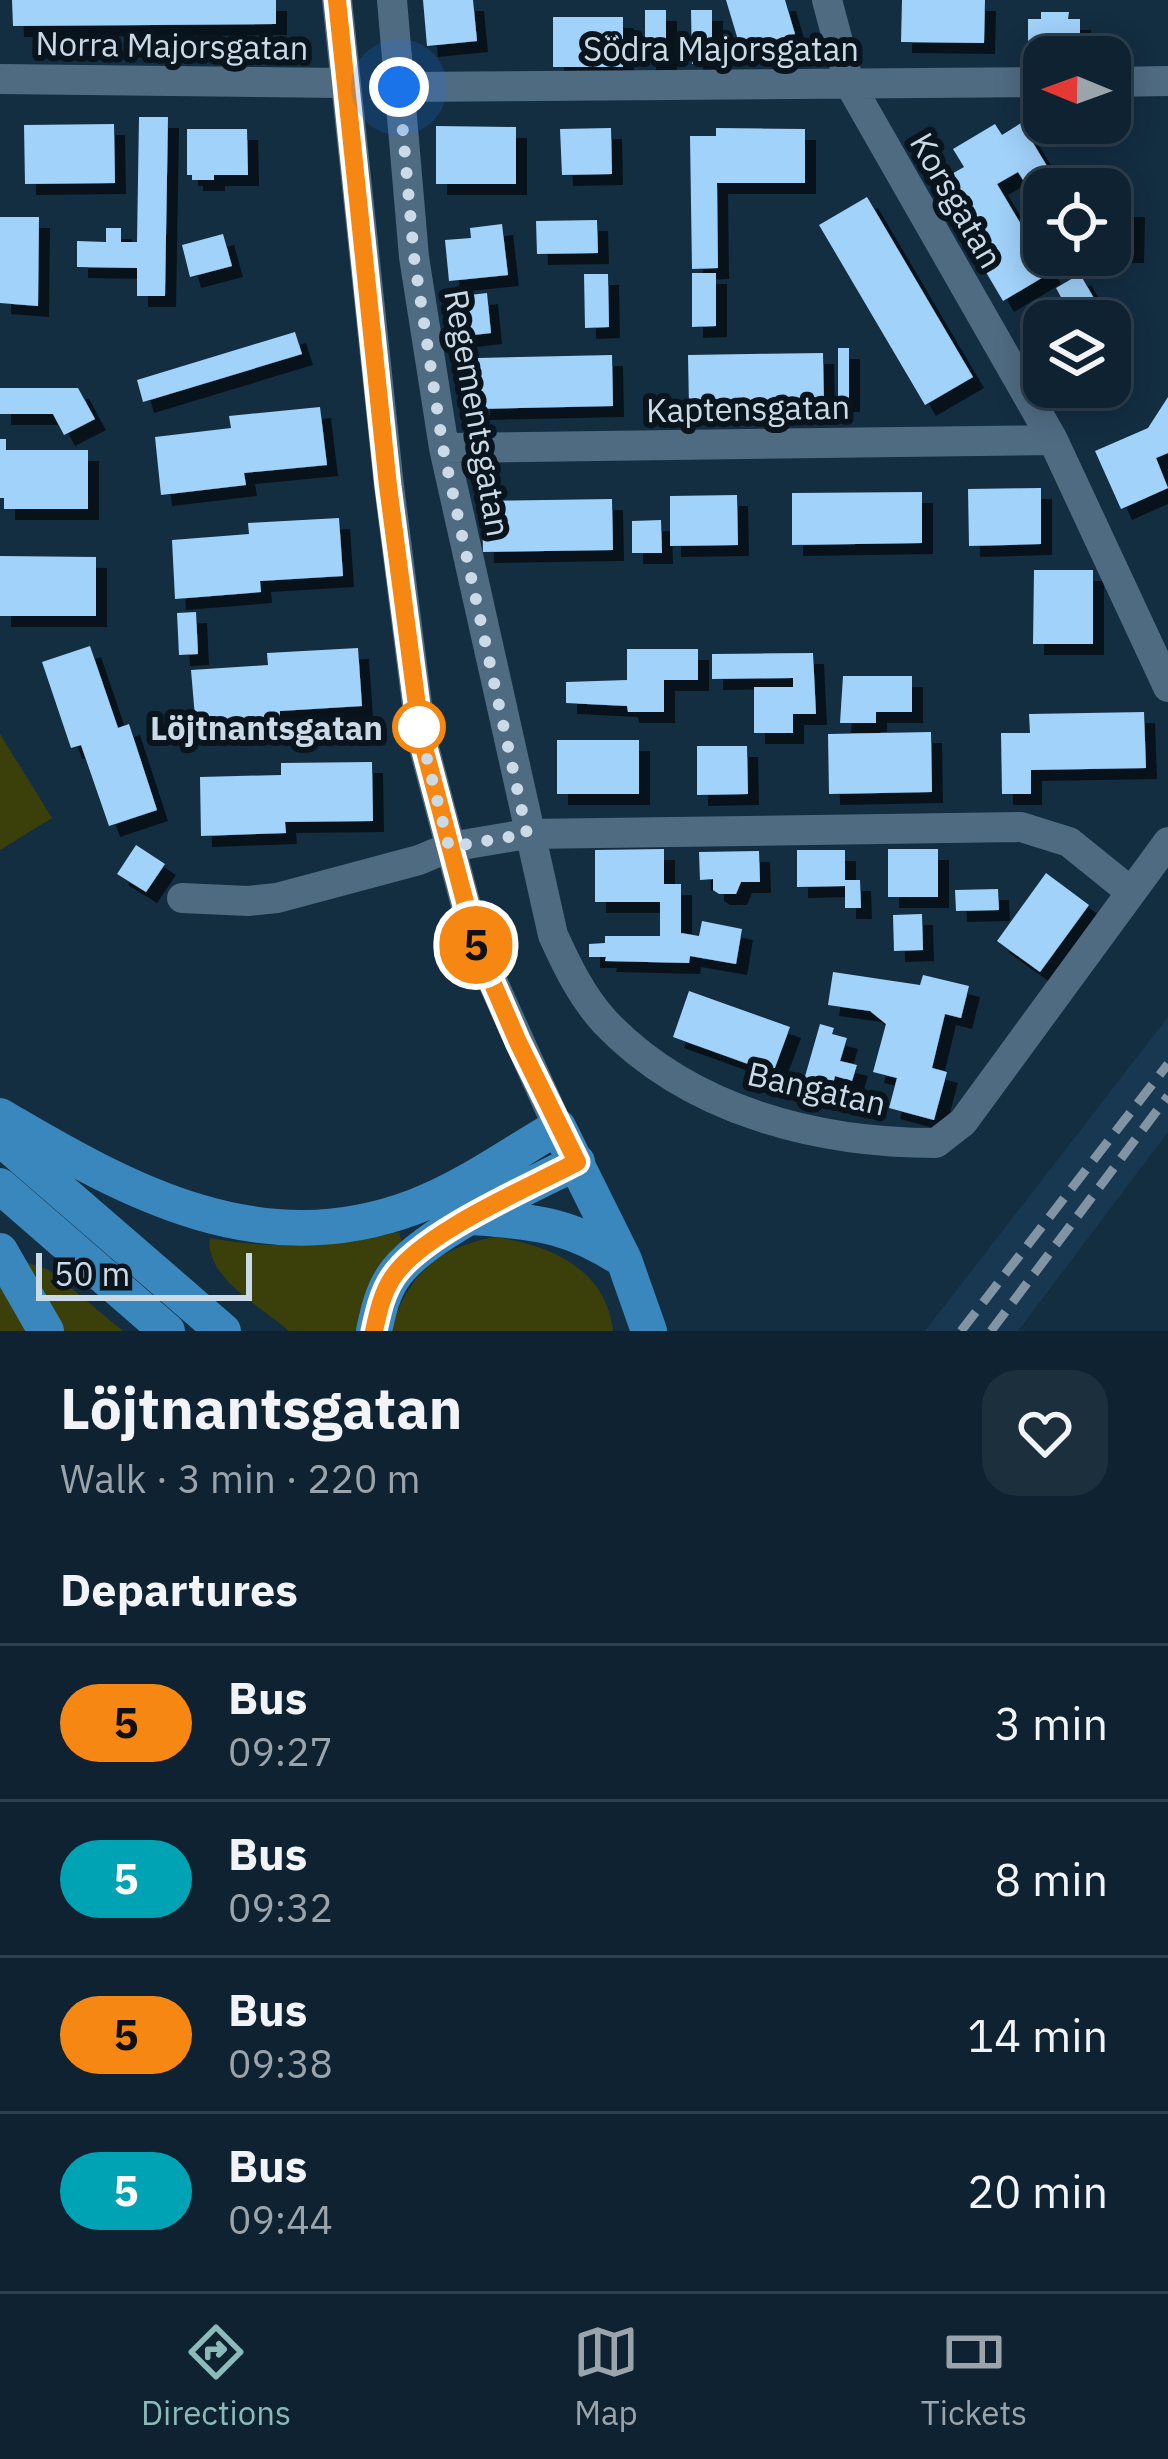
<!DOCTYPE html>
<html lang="en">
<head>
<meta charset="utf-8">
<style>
  :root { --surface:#0e2231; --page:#1c2f3d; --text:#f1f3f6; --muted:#9ba4ab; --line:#2e3f4d; --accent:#8bbbb9 }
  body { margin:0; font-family:"IBM Plex Sans",sans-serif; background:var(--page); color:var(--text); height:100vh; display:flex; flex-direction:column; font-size:45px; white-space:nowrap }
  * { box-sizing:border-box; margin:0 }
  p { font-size:39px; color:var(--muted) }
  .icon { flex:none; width:66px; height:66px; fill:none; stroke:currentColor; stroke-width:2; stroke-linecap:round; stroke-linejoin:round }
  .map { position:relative; height:1331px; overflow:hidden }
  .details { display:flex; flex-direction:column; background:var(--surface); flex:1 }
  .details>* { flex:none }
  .badge { padding:0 24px; border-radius:39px; font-size:42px; line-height:78px }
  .needle { width:78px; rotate:271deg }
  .tools { position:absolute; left:1023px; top:36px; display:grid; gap:24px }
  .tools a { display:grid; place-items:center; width:108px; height:108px; border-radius:24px; background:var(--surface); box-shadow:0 6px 30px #0003,0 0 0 3px var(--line); font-size:60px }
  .scale { position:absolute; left:36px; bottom:30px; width:216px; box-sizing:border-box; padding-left:12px; border:6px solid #cbdae7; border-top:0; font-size:33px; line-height:42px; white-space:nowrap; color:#cbdae7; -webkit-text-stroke:9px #09141d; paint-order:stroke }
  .you { position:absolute; width:60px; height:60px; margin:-30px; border:9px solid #fff; border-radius:50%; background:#1a73e8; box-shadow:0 0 0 18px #1a73e833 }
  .map>.badge { position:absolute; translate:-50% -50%; box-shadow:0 0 0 6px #fff }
  h2 { padding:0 60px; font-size:45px; line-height:108px }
  .round { display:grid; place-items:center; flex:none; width:126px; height:126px; border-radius:36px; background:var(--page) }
  .overview { display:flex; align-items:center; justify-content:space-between; height:204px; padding:0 60px }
  h1 { font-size:57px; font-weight:700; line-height:90px }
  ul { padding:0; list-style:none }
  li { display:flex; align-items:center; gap:36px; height:156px; padding:0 60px; border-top:3px solid var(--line) }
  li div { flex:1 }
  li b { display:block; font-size:45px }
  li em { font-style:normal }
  li .badge { min-width:132px; font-weight:700; text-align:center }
  .dock { display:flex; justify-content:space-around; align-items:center; height:168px; border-top:3px solid var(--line); background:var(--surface); font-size:33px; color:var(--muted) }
  .dock a { display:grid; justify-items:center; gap:6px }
  .dock .current { color:var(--accent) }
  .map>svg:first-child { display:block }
  .built { fill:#183851 }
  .green { fill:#3b400a }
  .building { fill:#a1d2fa; filter:url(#shadow) }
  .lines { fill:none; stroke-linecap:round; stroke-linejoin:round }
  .minor { stroke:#4f6b82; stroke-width:30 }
  .major { stroke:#3987bd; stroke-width:36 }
  .rail { stroke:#8094a3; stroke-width:9; stroke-dasharray:24 12; stroke-linecap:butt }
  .line-casing { stroke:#fff; stroke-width:27 }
  .line { stroke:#f68712; stroke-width:18 }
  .walk { stroke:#cbdae7; stroke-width:12; stroke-dasharray:0 21.6 }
  .stop-dot { fill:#fff; stroke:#f68712; stroke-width:6 }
  .labels { text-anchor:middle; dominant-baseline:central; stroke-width:12; stroke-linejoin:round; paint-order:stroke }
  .street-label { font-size:33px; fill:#cbdae7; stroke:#09141d }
  .stop-label { font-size:33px; font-weight:bold; fill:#cbdae7; stroke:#09141d; text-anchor:end }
</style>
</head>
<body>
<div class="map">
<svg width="1168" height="1331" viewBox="0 0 1168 1331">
  <defs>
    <filter id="shadow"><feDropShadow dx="11" dy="11" stdDeviation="0" flood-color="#0009"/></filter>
  </defs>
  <rect width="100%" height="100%" fill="#132d41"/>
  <path class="built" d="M 1168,1017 L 1168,1132 L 1018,1331 L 925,1331 Z"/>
  <path class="green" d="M 0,734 L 52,818 L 0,850 Z
    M 399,1232 L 402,1243 L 358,1331 L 289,1331 C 263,1308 204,1277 210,1238 C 272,1250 337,1246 399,1232 Z
    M 495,1237 C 549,1245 606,1268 613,1331 L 390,1331 C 409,1274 436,1248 495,1237 Z
    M 0,1253 L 49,1270 L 123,1331 L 0,1331 Z"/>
  <path class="building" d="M 12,0 L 276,0 L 276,24 L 13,26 Z
    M 423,0 L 473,0 L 477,41 L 427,46 Z
    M 726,0 L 785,0 L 795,34 L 741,50 Z
    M 902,0 L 985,0 L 984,43 L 901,42 Z
    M 645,10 L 666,10 L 666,64 L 645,64 Z
    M 691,10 L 712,10 L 712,64 L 692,64 Z
    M 1041,12 L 1069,12 L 1068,19 L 1080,19 L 1080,57 L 1044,57 L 1044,66 L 1028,66 L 1028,19 L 1041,19 Z
    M 553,17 L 623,17 L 623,67 L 553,67 Z
    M 139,117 L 168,117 L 165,296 L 137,296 L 137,268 L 77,267 L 77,241 L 106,242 L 106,228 L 121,228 L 121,242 L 137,242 Z
    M 1021,123 L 1047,166 L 1023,180 L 1018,172 L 997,184 L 1050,273 L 1003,301 L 934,184 L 964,167 L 953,149 L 995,124 L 1002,135 Z
    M 114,124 L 115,183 L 25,184 L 24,125 Z
    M 436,126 L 516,127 L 516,184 L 436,184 Z
    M 611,128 L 612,174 L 562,175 L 560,129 Z
    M 716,128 L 805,129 L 805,183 L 717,183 L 718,268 L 692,269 L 690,136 L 716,136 Z
    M 187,129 L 247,129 L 248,175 L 214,175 L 214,180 L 192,180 L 192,175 L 187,175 Z
    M 867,197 L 973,377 L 925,405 L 819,225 Z
    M 1110,206 L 1134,206 L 1133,252 L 1110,252 Z
    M 0,217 L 39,217 L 38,306 L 0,303 Z
    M 597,220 L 598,253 L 537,254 L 536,221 Z
    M 502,224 L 508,275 L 449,281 L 445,240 L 471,238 L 470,228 Z
    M 223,234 L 232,266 L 190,277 L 182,245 Z
    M 692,273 L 716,273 L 716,326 L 692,327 Z
    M 584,274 L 608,274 L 609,327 L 585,328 Z
    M 1080,274 L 1099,307 L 1074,321 L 1056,288 Z
    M 487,293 L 491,333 L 465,336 L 461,296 Z
    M 295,332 L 302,354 L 143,402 L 137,380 Z
    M 838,348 L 849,348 L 849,401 L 838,401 Z
    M 823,353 L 824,405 L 689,407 L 688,355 Z
    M 612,355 L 613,406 L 479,409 L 478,358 Z
    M 0,388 L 78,388 L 95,419 L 64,435 L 53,414 L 0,414 Z
    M 1168,397 L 1168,453 L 1156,458 L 1168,488 L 1121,509 L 1095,451 L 1148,428 Z
    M 320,407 L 327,465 L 244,473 L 246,485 L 161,495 L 155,437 L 231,428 L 229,416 Z
    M 0,439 L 6,439 L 6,450 L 88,450 L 88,509 L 4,509 L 4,498 L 0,498 Z
    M 1041,488 L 1041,544 L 969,546 L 968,489 Z
    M 922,492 L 922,543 L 792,545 L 792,493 Z
    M 737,495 L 738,545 L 670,546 L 670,496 Z
    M 612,499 L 613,550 L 483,552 L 482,501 Z
    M 339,518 L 343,576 L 260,581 L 261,592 L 175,599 L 172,540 L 249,534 L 248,523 Z
    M 661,520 L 662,553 L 632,553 L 632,521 Z
    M 0,556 L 96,557 L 96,616 L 0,616 Z
    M 1034,570 L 1093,570 L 1093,644 L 1033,644 Z
    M 196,612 L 198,654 L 179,655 L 177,613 Z
    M 90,646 L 118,728 L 129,724 L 157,810 L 109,826 L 81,745 L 71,748 L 42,662 Z
    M 358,648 L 362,706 L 280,711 L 280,722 L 196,729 L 191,670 L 268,665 L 267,653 Z
    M 627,649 L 698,649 L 698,680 L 664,680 L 664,712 L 628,712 L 627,706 L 566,703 L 566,682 L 627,680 Z
    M 813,653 L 816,714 L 793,714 L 793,733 L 754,733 L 754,687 L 793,687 L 793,678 L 712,679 L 712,654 Z
    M 843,676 L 912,676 L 912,712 L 876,712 L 876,723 L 840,723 Z
    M 1144,712 L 1146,768 L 1031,770 L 1031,794 L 1002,794 L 1001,733 L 1030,733 L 1029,714 Z
    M 931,732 L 932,792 L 829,794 L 828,734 Z
    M 557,740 L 639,740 L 639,794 L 557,794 Z
    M 697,746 L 747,746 L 748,794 L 697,795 Z
    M 372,762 L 373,821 L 285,822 L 286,833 L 201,836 L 200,777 L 281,775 L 281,763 Z
    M 136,845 L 165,864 L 146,892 L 117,874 Z
    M 664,849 L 664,884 L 681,884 L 681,933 L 699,936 L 702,921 L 742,929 L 736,964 L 690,956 L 689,963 L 605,961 L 606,957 L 589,957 L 589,944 L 605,943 L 605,936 L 660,936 L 660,902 L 595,902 L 595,850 Z
    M 888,849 L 938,849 L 938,897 L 888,897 Z
    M 797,850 L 845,850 L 845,880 L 860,880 L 861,908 L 845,908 L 845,886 L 797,887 Z
    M 759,851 L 760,882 L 741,882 L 736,894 L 719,894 L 713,890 L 713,879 L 700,880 L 699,852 Z
    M 1046,873 L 1089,905 L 1040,972 L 997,941 Z
    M 998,889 L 999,910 L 956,911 L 955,890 Z
    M 922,914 L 923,950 L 894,951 L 893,915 Z
    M 833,972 L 920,985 L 923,975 L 969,986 L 961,1018 L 945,1014 L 932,1068 L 947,1072 L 934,1120 L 889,1108 L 897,1078 L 873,1072 L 886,1024 L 870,1011 L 828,1005 Z
    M 689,991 L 790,1027 L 773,1073 L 673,1037 Z
    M 820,1024 L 834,1028 L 832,1034 L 847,1038 L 840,1061 L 857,1065 L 852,1081 L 835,1076 L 832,1088 L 804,1080 Z"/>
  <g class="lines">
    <path class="minor" d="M 337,0 L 389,486 L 421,736 L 477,947 L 558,1127
      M 392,0 L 414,257 L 444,448 L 553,935 C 567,966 582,997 605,1022 C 690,1111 817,1143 936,1143 L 963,1122 L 1168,842
      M 827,0 L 849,83 L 1053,440 L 1168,687
      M 0,79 L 343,83
      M 1110,82 L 1168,81
      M 399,87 L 1044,82
      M 444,448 L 1053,440
      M 182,898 L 248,901 L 277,898 L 419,860 L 450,847 L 527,834 L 1021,827 L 1069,842 L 1131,892"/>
    <path class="major" d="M 0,1116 C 129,1192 260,1265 414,1207 C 465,1188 511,1154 558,1127 L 624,1260 L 649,1331
      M 0,1138 L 223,1331
      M 0,1186 L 167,1331
      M 475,1217 C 539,1223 568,1224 624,1260
      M 0,1251 L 46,1331
      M 374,1331 C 378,1313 382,1293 393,1277 C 422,1233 528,1187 577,1162"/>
    <path class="rail" d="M 961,1331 L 1168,1064
      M 991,1331 L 1168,1096"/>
  </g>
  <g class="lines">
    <defs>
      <path id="line" d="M 337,0 L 388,486 L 421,736 L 477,947 L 518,1042 L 577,1162 C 528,1188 422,1233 393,1277 C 382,1293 378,1313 374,1331"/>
    </defs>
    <use href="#line" class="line-casing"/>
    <use href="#line" class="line"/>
    <path class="walk" d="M 399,87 L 414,257 L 443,448 L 527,834 L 449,847 L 419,727"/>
  </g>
  <circle class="stop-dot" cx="419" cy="727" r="24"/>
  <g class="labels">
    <g class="street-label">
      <text transform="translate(172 45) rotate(1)">Norra Majorsgatan</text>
      <text x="721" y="48">Södra Majorsgatan</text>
      <text transform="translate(957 200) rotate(60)">Korsgatan</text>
      <text transform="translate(748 408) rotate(-1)">Kaptensgatan</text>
      <text transform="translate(478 413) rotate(80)">Regementsgatan</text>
      <text transform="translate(817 1088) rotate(13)">Bangatan</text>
    </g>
    <g class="stop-label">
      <text x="383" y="727">Löjtnantsgatan</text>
    </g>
  </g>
</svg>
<div class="tools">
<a><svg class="needle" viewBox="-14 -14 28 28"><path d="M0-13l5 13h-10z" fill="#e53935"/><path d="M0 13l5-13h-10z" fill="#9ba4ab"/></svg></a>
<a><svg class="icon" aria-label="locate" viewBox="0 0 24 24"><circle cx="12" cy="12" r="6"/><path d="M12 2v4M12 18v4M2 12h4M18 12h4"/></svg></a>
<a><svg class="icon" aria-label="layers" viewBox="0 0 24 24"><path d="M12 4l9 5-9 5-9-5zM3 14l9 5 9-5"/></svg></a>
</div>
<div class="scale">50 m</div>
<div class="you" style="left:399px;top:87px"></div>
<b class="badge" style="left:476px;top:945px;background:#f68712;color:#111">5</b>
</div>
<section class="details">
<div class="overview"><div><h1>Löjtnantsgatan</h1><p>Walk · 3 min · 220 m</p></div><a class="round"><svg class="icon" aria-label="heart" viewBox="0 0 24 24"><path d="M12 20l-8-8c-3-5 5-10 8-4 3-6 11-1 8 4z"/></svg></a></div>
<h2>Departures</h2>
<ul>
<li><span class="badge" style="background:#f68712;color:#111">5</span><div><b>Bus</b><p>09:27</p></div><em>3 min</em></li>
<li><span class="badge" style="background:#00a3b4;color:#fff">5</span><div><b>Bus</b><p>09:32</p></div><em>8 min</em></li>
<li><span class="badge" style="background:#f68712;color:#111">5</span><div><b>Bus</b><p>09:38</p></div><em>14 min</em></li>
<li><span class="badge" style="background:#00a3b4;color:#fff">5</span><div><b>Bus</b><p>09:44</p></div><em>20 min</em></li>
</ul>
</section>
<nav class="dock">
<a class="current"><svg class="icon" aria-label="directions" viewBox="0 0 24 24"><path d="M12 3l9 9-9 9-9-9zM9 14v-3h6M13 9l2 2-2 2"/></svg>Directions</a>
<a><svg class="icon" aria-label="map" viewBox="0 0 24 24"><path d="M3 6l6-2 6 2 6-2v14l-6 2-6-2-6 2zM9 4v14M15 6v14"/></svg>Map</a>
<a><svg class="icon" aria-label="tickets" viewBox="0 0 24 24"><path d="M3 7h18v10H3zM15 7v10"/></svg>Tickets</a>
</nav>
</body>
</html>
